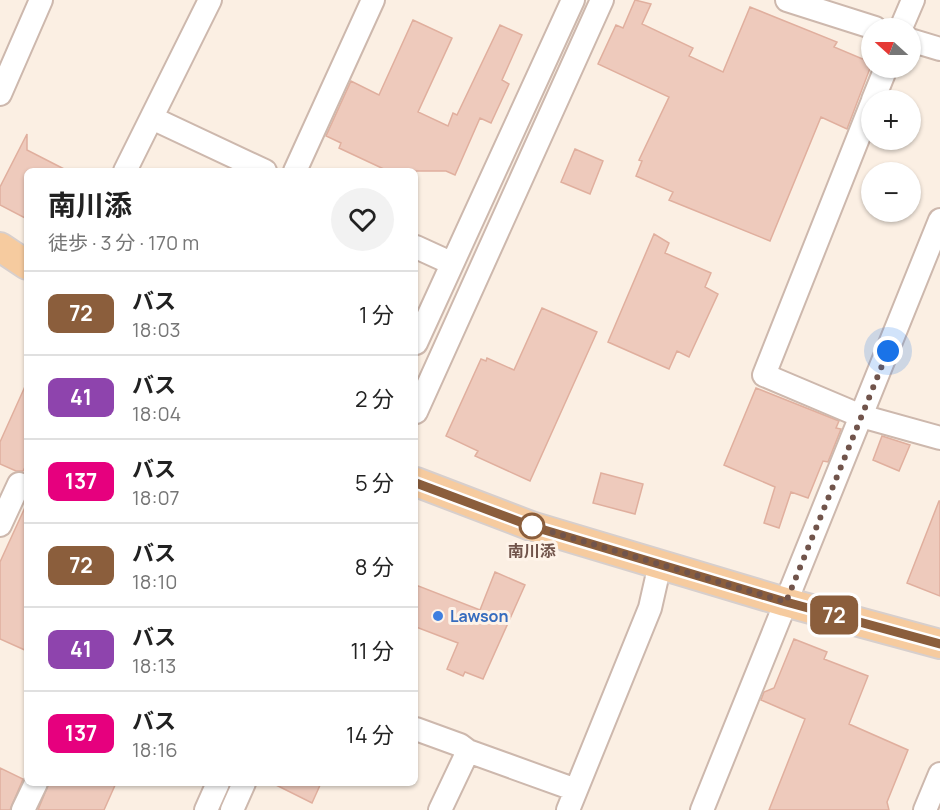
<!DOCTYPE html>
<html lang="ja">
<head>
<meta charset="utf-8">
<style>
  :root { --surface:#fff; --page:#f2f2f2; --text:#222; --muted:#767676; --line:#e0e0e0 }
  body { margin:0; font-family:Manrope,"Noto Sans JP",sans-serif; background:var(--page); color:var(--text); height:100vh; display:flex; flex-direction:column; font-size:22px; white-space:nowrap }
  * { box-sizing:border-box; margin:0 }
  p { font-size:20px; color:var(--muted) }
  .icon { flex:none; width:33px; height:33px; fill:none; stroke:currentColor; stroke-width:2; stroke-linecap:round; stroke-linejoin:round }
  .map { position:relative; flex:1; overflow:hidden }
  .panel { position:absolute; left:24px; top:168px; width:394px; height:618px; display:flex; flex-direction:column; background:var(--surface); border-radius:9px; box-shadow:0 2px 4px #0004 }
  .panel>* { flex:none }
  .badge { padding:0 12px; border-radius:9px; font-size:21px; line-height:39px }
  .needle { width:39px; rotate:291deg }
  .tools { position:absolute; left:861px; top:18px; display:grid; gap:12px }
  .tools a { display:grid; place-items:center; width:60px; height:60px; border-radius:50%; background:var(--surface); box-shadow:0 2px 4px #0004; font-size:30px }
  .you { position:absolute; width:30px; height:30px; margin:-15px; border:4px solid #fff; border-radius:50%; background:#1a73e8; box-shadow:0 0 0 9px #1a73e833 }
  .map>.badge { position:absolute; translate:-50% -50%; box-shadow:0 0 0 3px #fff }
  .round { display:grid; place-items:center; flex:none; width:63px; height:63px; border-radius:32px; background:var(--page) }
  .overview { display:flex; align-items:center; justify-content:space-between; height:102px; padding:0 24px }
  h1 { font-size:28px; font-weight:700; line-height:45px }
  ul { padding:0; list-style:none }
  li { display:flex; align-items:center; gap:18px; height:84px; padding:0 24px; border-top:2px solid var(--line) }
  li div { flex:1 }
  li b { display:block; font-size:22px }
  li em { font-style:normal }
  li .badge { min-width:66px; font-weight:700; text-align:center }
  .map>svg:first-child { display:block }
  .building { fill:#eecabc; stroke:#e0af9e; stroke-width:1.5 }
  .lines { fill:none; stroke-linecap:round; stroke-linejoin:round }
  .minor-casing { stroke:#cdb8ad; stroke-width:26 }
  .major-casing { stroke:#d7cfcd; stroke-width:32 }
  .minor { stroke:#fff; stroke-width:22 }
  .major { stroke:#f6cb9f; stroke-width:28 }
  .line-casing { stroke:#fff; stroke-width:14 }
  .line { stroke:#8b5e3c; stroke-width:9 }
  .walk { stroke:#71544b; stroke-width:6; stroke-dasharray:0 10.8 }
  .stop-dot { fill:#fff; stroke:#8b5e3c; stroke-width:3 }
  .shop-dot { fill:#3f7fe0; stroke:#fef3e9; stroke-width:2 }
  .labels { text-anchor:middle; dominant-baseline:central; stroke-width:6; stroke-linejoin:round; paint-order:stroke }
  .stop-label { font-size:16px; font-weight:bold; fill:#71544b; stroke:#fef3e9 }
  .shop-label { font-size:16px; font-weight:bold; fill:#366cbe; stroke:#fef3e9; text-anchor:start }
</style>
</head>
<body>
<div class="map">
<svg width="940" height="810" viewBox="0 0 940 810">
  <rect width="100%" height="100%" fill="#fbefe3"/>
  <path class="building" d="M 635,0 L 651,4 L 642,24 L 693,48 L 689,56 L 723,72 L 750,7 L 837,42 L 834,47 L 872,63 L 847,129 L 821,117 L 770,241 L 669,200 L 673,192 L 636,176 L 642,161 L 639,160 L 669,97 L 598,64 L 616,25 L 623,28 Z
    M 413,20 L 452,38 L 418,112 L 448,126 L 453,113 L 457,115 L 500,25 L 522,35 L 502,80 L 509,84 L 491,123 L 480,118 L 455,175 L 446,171 L 388,171 L 339,148 L 341,143 L 326,136 L 351,81 L 379,95 Z
    M 27,134 L 27,150 L 68,171 L 27,171 L 27,219 L 0,205 L 0,187 Z
    M 575,149 L 603,161 L 590,194 L 561,182 Z
    M 654,234 L 669,243 L 665,253 L 711,273 L 705,287 L 718,294 L 689,357 L 677,351 L 669,369 L 608,342 Z
    M 542,308 L 597,332 L 530,481 L 475,456 L 478,451 L 446,436 L 481,359 L 486,361 L 487,358 L 514,370 Z
    M 27,382 L 27,463 L 23,471 L 16,471 L 0,464 L 0,442 Z
    M 756,388 L 839,421 L 836,428 L 841,429 L 828,462 L 823,461 L 808,498 L 791,492 L 779,528 L 764,523 L 775,487 L 724,465 Z
    M 882,436 L 910,445 L 899,471 L 873,460 Z
    M 601,473 L 643,484 L 635,514 L 593,503 Z
    M 939,501 L 940,501 L 940,596 L 907,583 Z
    M 27,503 L 27,651 L 0,639 L 0,562 Z
    M 495,572 L 525,585 L 483,679 L 465,672 L 463,676 L 447,669 L 458,643 L 416,627 L 416,585 L 480,610 Z
    M 794,639 L 827,652 L 824,659 L 868,676 L 849,724 L 908,750 L 887,802 L 889,810 L 769,810 L 805,719 L 761,700 L 764,692 L 774,688 Z
    M 0,768 L 23,779 L 10,810 L 0,810 Z
    M 49,783 L 116,783 L 104,810 L 38,810 Z
    M 272,783 L 321,783 L 312,803 Z"/>
  <g class="lines">
    <defs>
      <path id="minor" d="M 787,0 L 875,28
        M 901,28 L 913,0
        M 910,40 L 940,49
        M 0,94 L 41,0
        M 873,100 L 886,68
        M 872,103 L 764,375 L 861,416 L 940,438
        M 152,118 L 265,171
        M 125,171 L 210,0
        M 295,171 L 373,0
        M 416,247 L 451,263
        M 416,343 L 573,0
        M 416,412 L 602,0
        M 0,525 L 19,484
        M 416,729 L 460,745 L 468,751 L 576,790
        M 23,810 L 36,783
        M 206,810 L 218,783
        M 232,810 L 244,783
        M 440,810 L 468,751
        M 568,810 L 650,608 L 660,564
        M 702,810 L 940,220
        M 925,810 L 940,774"/>
      <path id="major" d="M 0,247 L 27,265
        M 416,482 L 531,526 L 785,602 L 940,644"/>
    </defs>
    <use href="#minor" class="minor-casing"/>
    <use href="#major" class="major-casing"/>
    <use href="#minor" class="minor"/>
    <use href="#major" class="major"/>
  </g>
  <g class="lines">
    <defs>
      <path id="line" d="M 416,483 L 531,526 L 786,602 L 940,644"/>
    </defs>
    <use href="#line" class="line-casing"/>
    <use href="#line" class="line"/>
    <path class="walk" d="M 532,526 L 786,602 L 888,351"/>
  </g>
  <circle class="stop-dot" cx="532" cy="526" r="12"/>
  <circle class="shop-dot" cx="438" cy="616" r="6"/>
  <g class="labels">
    <g class="stop-label">
      <text x="532" y="551">南川添</text>
    </g>
    <g class="shop-label">
      <text x="450" y="616">Lawson</text>
    </g>
  </g>
</svg>
<div class="tools">
<a><svg class="needle" viewBox="-14 -14 28 28"><path d="M0-13l5 13h-10z" fill="#e53935"/><path d="M0 13l5-13h-10z" fill="#767676"/></svg></a>
<a>+</a>
<a>−</a>
</div>
<div class="you" style="left:888px;top:351px"></div>
<b class="badge" style="left:834px;top:615px;background:#8b5e3c;color:#fff">72</b>
<section class="panel">
<div class="overview"><div><h1>南川添</h1><p>徒歩 · 3 分 · 170 m</p></div><a class="round"><svg class="icon" aria-label="heart" viewBox="0 0 24 24"><path d="M12 20l-8-8c-3-5 5-10 8-4 3-6 11-1 8 4z"/></svg></a></div>
<ul>
<li><span class="badge" style="background:#8b5e3c;color:#fff">72</span><div><b>バス</b><p>18:03</p></div><em>1 分</em></li>
<li><span class="badge" style="background:#8e44ad;color:#fff">41</span><div><b>バス</b><p>18:04</p></div><em>2 分</em></li>
<li><span class="badge" style="background:#e6007e;color:#fff">137</span><div><b>バス</b><p>18:07</p></div><em>5 分</em></li>
<li><span class="badge" style="background:#8b5e3c;color:#fff">72</span><div><b>バス</b><p>18:10</p></div><em>8 分</em></li>
<li><span class="badge" style="background:#8e44ad;color:#fff">41</span><div><b>バス</b><p>18:13</p></div><em>11 分</em></li>
<li><span class="badge" style="background:#e6007e;color:#fff">137</span><div><b>バス</b><p>18:16</p></div><em>14 分</em></li>
</ul>
</section>
</div>
</body>
</html>
